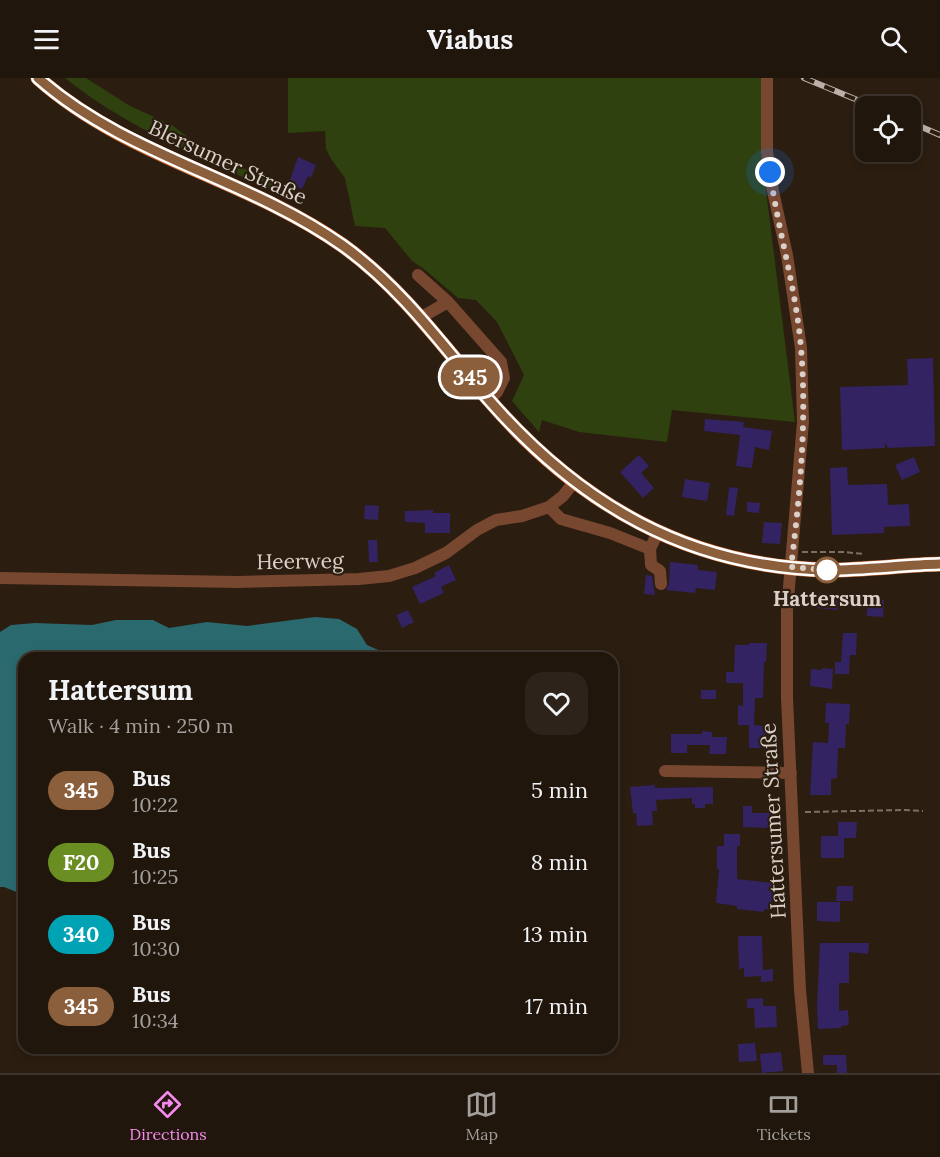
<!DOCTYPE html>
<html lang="en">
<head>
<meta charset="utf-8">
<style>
  :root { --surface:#20160c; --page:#2d231a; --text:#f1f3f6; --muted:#a29f9d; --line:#3d352d; --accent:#f589ee }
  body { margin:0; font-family:Lora,serif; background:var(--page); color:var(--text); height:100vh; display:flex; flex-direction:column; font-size:22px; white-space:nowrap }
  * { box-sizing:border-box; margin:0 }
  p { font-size:20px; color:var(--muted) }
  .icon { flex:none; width:33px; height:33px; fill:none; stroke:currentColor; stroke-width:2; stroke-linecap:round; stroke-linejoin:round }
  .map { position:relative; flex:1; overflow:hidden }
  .sheet { position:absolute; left:18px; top:574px; width:600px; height:402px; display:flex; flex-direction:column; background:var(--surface); border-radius:18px; box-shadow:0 3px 9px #0003,0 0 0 2px var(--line) }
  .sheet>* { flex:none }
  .badge { padding:0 12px; border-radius:20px; font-size:21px; line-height:39px }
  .controls { position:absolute; left:855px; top:18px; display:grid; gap:12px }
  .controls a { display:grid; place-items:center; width:66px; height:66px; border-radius:12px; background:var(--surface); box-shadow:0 3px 9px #0003,0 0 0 2px var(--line); font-size:30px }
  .you { position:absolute; width:30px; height:30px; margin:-15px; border:4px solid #fff; border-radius:50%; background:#1a73e8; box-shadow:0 0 0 9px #1a73e833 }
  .map>.badge { position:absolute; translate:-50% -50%; box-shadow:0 0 0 3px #fff }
  .round { display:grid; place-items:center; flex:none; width:63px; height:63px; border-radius:18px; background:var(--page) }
  .headline { display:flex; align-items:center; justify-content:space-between; height:102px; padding:0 30px }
  h1 { font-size:28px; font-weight:700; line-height:45px }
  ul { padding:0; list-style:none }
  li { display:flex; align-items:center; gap:18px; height:72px; padding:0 30px }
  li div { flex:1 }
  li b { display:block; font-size:22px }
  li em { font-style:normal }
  li .badge { min-width:66px; font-weight:700; text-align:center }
  header { display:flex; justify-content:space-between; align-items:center; height:78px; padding:0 30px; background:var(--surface); font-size:27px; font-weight:700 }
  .tab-bar { display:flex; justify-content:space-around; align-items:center; height:84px; border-top:2px solid var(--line); background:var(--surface); font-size:16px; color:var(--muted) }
  .tab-bar a { display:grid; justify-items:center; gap:3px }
  .tab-bar .current { color:var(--accent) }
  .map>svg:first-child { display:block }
  .green { fill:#2e410e }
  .water { fill:#2a696e }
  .building { fill:#332362 }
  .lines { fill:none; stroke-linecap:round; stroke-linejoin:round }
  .path { stroke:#7c7066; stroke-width:2; stroke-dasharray:6 3; stroke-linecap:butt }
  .minor { stroke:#77472f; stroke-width:12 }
  .major { stroke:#cc6933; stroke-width:15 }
  .rail-casing { stroke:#bbb1a8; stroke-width:6 }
  .rail { stroke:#2b1d10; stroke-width:4; stroke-dasharray:11; stroke-linecap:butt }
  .line-casing { stroke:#fff; stroke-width:14 }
  .line { stroke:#8b5e3c; stroke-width:9 }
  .walk { stroke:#dad0c8; stroke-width:6; stroke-dasharray:0 10.8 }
  .stop-dot { fill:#fff; stroke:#8b5e3c; stroke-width:3 }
  .labels { text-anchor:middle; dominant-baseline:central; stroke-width:4.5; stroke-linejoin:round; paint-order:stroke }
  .street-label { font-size:21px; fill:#dad0c8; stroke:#2b1d10 }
  .stop-label { font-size:21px; font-weight:bold; fill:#dad0c8; stroke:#2b1d10 }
</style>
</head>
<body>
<header><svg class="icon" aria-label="menu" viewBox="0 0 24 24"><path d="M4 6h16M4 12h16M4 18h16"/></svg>Viabus<svg class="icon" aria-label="search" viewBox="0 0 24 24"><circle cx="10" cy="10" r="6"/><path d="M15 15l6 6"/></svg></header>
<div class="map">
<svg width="940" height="995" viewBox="0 0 940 995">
  <rect width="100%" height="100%" fill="#2b1d10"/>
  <path class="green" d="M 65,0 L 86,0 L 130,28 L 172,47 L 205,73 L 283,108 L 281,117 C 208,82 128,51 65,0 Z
    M 288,0 L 761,0 L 761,72 L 795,344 L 672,332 L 667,364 L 579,354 L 542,342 L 539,354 L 512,323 L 524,297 L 497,244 L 476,222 L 458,220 L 424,191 L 412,183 L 385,150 L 355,148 L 345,100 L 331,81 L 326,71 L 325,53 L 288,55 Z"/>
  <path class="water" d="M 315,539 L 339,541 L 357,551 L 367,567 L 396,580 L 24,580 L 24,817 L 4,809 L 0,809 L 0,554 L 11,547 L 35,545 L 92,547 L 116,542 L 153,542 L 169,550 L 207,544 L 247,548 Z"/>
  <path class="building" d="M 298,79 L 316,87 L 311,100 L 308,98 L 302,111 L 289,105 Z
    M 933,280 L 935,368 L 888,370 L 885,364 L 885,370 L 842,372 L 840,309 L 908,307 L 907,281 Z
    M 705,341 L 744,344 L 743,349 L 772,353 L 769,372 L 755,369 L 752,390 L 736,388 L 740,357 L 704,353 Z
    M 639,377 L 649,388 L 641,395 L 654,410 L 643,420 L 620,394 Z
    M 914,379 L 920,394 L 902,402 L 895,387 Z
    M 847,389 L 848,407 L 887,406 L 888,427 L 909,426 L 910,448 L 884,449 L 884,455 L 832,457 L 830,390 Z
    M 685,401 L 710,405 L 707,423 L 682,419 Z
    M 729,409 L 738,410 L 734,438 L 726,437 Z
    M 747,424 L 760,425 L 759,435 L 747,434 Z
    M 365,427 L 379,428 L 378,442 L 364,441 Z
    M 433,432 L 433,435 L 450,435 L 450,455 L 425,455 L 425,445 L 405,444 L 405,433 Z
    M 764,444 L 782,445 L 780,466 L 762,465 Z
    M 368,462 L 377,462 L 378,484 L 369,484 Z
    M 670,484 L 698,487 L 698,492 L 717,494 L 715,512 L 696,510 L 695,515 L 666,512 L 669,506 Z
    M 449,487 L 456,502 L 441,509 L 444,515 L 420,526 L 412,509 L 436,498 L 434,495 Z
    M 646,497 L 652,498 L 655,517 L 644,516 Z
    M 817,515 L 839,516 L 838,532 L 816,530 Z
    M 867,521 L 884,522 L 883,539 L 867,538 Z
    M 408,532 L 414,544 L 402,550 L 396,537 Z
    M 843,555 L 857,555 L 856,577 L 850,577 L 849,596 L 835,596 L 835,584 L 841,584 Z
    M 749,565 L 767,565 L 766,584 L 764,584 L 763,620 L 755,620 L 754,647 L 772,649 L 772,670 L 749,670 L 749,647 L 738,647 L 738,627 L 743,628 L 743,605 L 726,605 L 726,594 L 734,594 L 735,567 L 749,567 Z
    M 822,590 L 833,591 L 832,611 L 810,608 L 811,591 L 822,592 Z
    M 701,612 L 716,612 L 716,621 L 701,621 Z
    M 826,625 L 850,626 L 849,646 L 846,646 L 845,670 L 838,670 L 837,700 L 831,701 L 831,717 L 810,717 L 813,664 L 828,665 L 829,645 L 825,645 Z
    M 702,653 L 712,654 L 712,659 L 727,659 L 726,676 L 709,676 L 710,667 L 687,667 L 687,675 L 671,675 L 671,656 L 702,656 Z
    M 655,707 L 655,710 L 713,709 L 713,726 L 705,726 L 705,730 L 695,730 L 695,726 L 692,726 L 692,720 L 656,722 L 657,733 L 652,733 L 653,747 L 637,748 L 636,735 L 633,735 L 630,709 Z
    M 743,728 L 752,728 L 752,735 L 771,735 L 770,750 L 743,749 Z
    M 838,744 L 857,744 L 856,760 L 844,760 L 844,780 L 821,780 L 821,758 L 838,758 Z
    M 724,756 L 740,756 L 740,768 L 737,768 L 737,801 L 774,805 L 771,832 L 764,831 L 764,834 L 737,831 L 737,828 L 716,825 L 719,791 L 717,791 L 717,768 L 724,768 Z
    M 837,808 L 853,808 L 853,823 L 836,823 Z
    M 817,824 L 840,824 L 840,844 L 817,843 Z
    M 738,858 L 762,858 L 763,892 L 773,891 L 773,903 L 761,904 L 761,898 L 744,899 L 744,890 L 739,891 Z
    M 820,865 L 869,865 L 868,876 L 849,874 L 849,905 L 839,905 L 839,933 L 848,932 L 849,947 L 841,948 L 841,950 L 818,951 L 817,927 Z
    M 763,920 L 763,928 L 776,928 L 777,949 L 755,950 L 754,930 L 747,930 L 747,921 Z
    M 755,965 L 757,983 L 739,984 L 738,966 Z
    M 781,974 L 783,993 L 762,995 L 760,976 Z
    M 823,977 L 846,977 L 847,995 L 837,995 L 837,987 L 823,987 Z"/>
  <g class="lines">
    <path class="path" d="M 802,474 L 843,474 L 865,476
      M 805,734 L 904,732 L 923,733"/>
    <path class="minor" d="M 767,0 L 767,74 L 773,113 L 787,177 L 801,270 L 803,344 L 787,533 L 787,620 L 800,912 L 808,995
      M 418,197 L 448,224
      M 420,240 L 448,224 L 501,284 L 504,300 L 497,314 L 489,322
      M 549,429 L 561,441 L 610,455 L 650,471
      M 658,454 L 650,471 L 651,487 L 660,493 L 661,506
      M 0,500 L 238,504 L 359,501 L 389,498 L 415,490 L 446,475 L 477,452 L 496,442 L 522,438 L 549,429 L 563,418 L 574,404
      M 665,693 L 791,695"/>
    <path class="major" d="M 38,0 C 126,79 247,100 342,167 C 401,209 443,268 489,322 C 579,426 688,489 828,492 C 865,492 903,487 940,486"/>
    <defs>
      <path id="rail" d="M 804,0 L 872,28
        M 910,44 L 940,57"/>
    </defs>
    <use href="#rail" class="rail-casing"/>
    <use href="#rail" class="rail"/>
  </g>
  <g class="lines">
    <defs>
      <path id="line" d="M 38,0 C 126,78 247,100 342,167 C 401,209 443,268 489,322 C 580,426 687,489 828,492 C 865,492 903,487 940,486"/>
    </defs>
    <use href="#line" class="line-casing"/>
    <use href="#line" class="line"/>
    <path class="walk" d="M 770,94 C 778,153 796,210 801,270 C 807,342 800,417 791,489 L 827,492"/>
  </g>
  <circle class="stop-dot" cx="827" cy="492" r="12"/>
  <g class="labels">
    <g class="street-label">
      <text transform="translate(228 84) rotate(25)">Blersumer Straße</text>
      <text transform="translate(300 483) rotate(-1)">Heerweg</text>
      <text transform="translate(773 743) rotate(-93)">Hattersumer Straße</text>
    </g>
    <g class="stop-label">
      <text x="827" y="520">Hattersum</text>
    </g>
  </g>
</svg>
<div class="controls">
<a><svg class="icon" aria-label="locate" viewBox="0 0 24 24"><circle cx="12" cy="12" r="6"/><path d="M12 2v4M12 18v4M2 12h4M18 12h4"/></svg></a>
</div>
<div class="you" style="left:770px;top:94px"></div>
<b class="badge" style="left:470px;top:299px;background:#8b5e3c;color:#fff">345</b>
<section class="sheet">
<div class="headline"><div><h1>Hattersum</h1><p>Walk · 4 min · 250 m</p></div><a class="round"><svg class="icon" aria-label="heart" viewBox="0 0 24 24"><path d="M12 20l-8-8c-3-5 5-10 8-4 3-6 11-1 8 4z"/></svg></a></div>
<ul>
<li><span class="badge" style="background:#8b5e3c;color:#fff">345</span><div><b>Bus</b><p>10:22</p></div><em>5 min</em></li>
<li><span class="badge" style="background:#6b8e23;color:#fff">F20</span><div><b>Bus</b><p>10:25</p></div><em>8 min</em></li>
<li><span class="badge" style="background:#00a3b4;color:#fff">340</span><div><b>Bus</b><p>10:30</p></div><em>13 min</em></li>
<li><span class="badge" style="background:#8b5e3c;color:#fff">345</span><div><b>Bus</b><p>10:34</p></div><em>17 min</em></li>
</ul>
</section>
</div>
<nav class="tab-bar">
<a class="current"><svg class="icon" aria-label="directions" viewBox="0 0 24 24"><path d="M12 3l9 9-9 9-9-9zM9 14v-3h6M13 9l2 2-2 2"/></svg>Directions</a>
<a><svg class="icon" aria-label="map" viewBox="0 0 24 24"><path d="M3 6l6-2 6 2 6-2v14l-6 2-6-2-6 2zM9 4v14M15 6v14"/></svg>Map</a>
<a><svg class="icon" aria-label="tickets" viewBox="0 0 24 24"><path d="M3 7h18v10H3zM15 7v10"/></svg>Tickets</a>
</nav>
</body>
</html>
